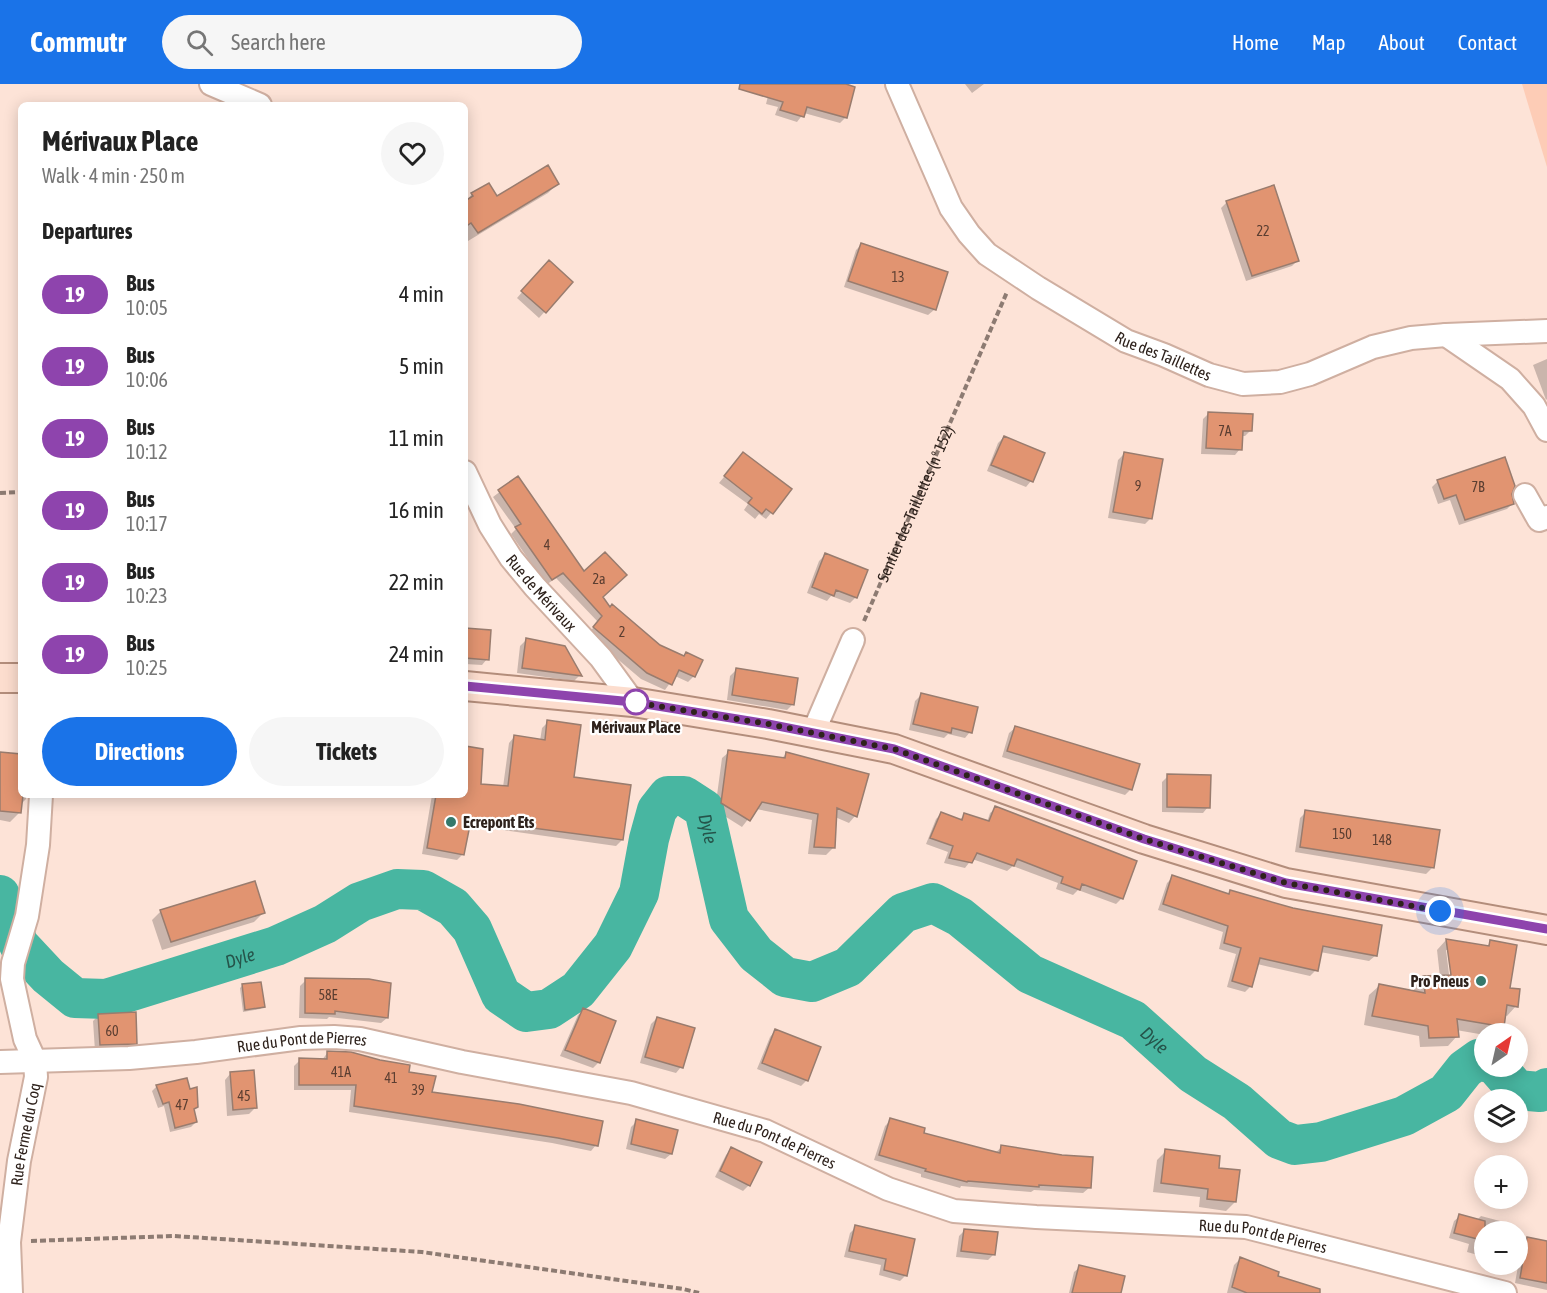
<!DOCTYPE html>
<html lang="en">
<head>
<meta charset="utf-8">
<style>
  :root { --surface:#fff; --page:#f6f6f6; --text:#222; --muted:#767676; --accent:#1a73e8 }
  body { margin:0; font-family:"Asap Condensed",sans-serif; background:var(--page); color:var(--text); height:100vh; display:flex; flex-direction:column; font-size:22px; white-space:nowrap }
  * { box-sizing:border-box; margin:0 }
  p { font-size:20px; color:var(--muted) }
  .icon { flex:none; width:33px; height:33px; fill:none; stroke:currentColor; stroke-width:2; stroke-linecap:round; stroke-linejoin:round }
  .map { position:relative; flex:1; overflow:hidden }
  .panel { position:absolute; left:18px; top:18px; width:450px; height:696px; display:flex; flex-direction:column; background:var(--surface); border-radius:9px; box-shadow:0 3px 15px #0003 }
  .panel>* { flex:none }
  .badge { padding:0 12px; border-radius:20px; font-size:21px; line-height:39px }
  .needle { width:39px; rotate:34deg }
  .tools { position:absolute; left:1474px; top:939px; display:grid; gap:12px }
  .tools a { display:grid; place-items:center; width:54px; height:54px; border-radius:50%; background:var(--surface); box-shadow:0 3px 15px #0003; font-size:30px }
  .you { position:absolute; width:30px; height:30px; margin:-15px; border:4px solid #fff; border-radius:50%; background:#1a73e8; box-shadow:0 0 0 9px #1a73e833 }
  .map>.badge { position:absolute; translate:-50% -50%; box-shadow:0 0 0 3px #fff }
  h2 { padding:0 24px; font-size:22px; line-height:54px }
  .round { display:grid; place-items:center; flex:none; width:63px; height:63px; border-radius:32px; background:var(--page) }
  .overview { display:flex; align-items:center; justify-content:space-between; height:102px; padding:0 24px }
  h1 { font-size:28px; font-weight:700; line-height:45px }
  .cta { display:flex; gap:12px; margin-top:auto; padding:12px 24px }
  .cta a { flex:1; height:69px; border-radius:36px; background:var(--accent); color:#fff; font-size:24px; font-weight:700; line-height:69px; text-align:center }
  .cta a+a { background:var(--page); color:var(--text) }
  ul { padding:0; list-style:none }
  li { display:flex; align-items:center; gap:18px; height:72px; padding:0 24px }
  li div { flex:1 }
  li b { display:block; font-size:22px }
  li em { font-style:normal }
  li .badge { min-width:66px; font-weight:700; text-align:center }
  header { display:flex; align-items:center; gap:36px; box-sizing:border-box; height:84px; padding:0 30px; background:var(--accent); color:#fff }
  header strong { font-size:28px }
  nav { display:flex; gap:33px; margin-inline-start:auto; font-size:21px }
  .search { width:420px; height:54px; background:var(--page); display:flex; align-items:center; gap:15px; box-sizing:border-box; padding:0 21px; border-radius:33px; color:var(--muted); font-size:22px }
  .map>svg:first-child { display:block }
  .green { fill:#fdccb6 }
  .shadow { fill:#0003; fill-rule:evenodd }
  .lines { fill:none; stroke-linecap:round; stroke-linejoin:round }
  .river { stroke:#48b6a1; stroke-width:40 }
  .building { fill:#e19471; stroke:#997c6e; stroke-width:1.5 }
  .minor-casing { stroke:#cfafa1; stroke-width:26 }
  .major-casing { stroke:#b38d7b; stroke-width:32 }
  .path { stroke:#8d7b72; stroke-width:4; stroke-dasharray:6 3; stroke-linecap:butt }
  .minor { stroke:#fff; stroke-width:22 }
  .major { stroke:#fcddce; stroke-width:28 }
  .line-casing { stroke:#fff; stroke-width:14 }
  .line { stroke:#8e44ad; stroke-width:9 }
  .walk { stroke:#2e221c; stroke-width:6; stroke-dasharray:0 10.8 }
  .stop-dot { fill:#fff; stroke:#8e44ad; stroke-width:3 }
  .poi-dot { fill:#35786b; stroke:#fff; stroke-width:2 }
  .labels { text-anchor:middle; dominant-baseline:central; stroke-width:4.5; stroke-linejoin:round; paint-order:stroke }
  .number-label { font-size:14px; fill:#5b3e31 }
  .street-label { font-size:16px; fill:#2e221c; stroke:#fff }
  .stop-label { font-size:16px; font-weight:bold; fill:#2e221c; stroke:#fff }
  .poi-label { font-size:16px; font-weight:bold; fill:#2e221c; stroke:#fff; text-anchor:start }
  .water-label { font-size:18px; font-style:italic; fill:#25544a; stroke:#fff }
</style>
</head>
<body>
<header>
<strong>Commutr</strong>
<div class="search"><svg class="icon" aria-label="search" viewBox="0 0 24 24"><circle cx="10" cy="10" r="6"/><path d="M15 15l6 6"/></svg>Search here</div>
<nav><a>Home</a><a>Map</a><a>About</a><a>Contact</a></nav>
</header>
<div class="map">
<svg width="1547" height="1209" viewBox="0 0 1547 1209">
  <rect width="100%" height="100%" fill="#fde3d7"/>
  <path class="green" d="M 1522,0 L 1547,0 L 1547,83 Z"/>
  <path class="shadow" d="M 771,0 L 841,0 L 846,33 L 840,39 L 804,29 L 797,38 L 775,31 L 778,23 L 766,20 Z
    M 965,0 L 984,0 L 972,9 Z
    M 557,100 L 548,109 L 468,157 L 465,152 L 465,118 L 472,110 L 496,114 Z
    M 1227,118 L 1298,176 L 1292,182 L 1246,197 L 1221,124 Z
    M 862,160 L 946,189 L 934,226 L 928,231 L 844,203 L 856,166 Z
    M 543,184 L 571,198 L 539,234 L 517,214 Z
    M 1547,275 L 1547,315 L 1546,316 L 1533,281 Z
    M 1209,329 L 1251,346 L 1245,352 L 1241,352 L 1240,365 L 1235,371 L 1201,370 L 1203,335 Z
    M 1004,353 L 1031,397 L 1026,403 L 987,387 L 998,359 Z
    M 743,370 L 790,406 L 766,435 L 759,430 L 755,435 L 744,426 L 748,420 L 719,399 Z
    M 1124,370 L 1151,434 L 1145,440 L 1108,434 L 1118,376 Z
    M 518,394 L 609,525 L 659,562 L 694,592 L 688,598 L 675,592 L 665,606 L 641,595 L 588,550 L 598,538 L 556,494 L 546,501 L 511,450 L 516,445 L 493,413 Z
    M 1438,397 L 1510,410 L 1513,419 L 1507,425 L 1459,441 L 1450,416 L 1438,420 L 1432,403 Z
    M 825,471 L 856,513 L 850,519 L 831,512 L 827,517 L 807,509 L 819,477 Z
    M 465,546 L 487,575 L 482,581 L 465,580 Z
    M 526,556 L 580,591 L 574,597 L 517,589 L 520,562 Z
    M 736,586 L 793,620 L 787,626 L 727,616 L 730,592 Z
    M 921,611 L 970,648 L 965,654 L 948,650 L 944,654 L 909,646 L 915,617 Z
    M 548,638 L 572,694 L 622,756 L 616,762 L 468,741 L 463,770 L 457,776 L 422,770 L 432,711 L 465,711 L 465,664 L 480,701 L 503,703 L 509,659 L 514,653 L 540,657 L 542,644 Z
    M 1015,644 L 1131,705 L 1125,711 L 1002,673 L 1009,649 Z
    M 729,668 L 781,675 L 787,669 L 855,732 L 849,739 L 835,733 L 833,764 L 826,771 L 808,770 L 812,736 L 756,725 L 742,743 L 715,726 L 722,674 Z
    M 0,670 L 21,672 L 21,711 L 27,711 L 26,715 L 20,721 L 20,728 L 10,738 L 0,736 Z
    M 1168,692 L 1208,723 L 1203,729 L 1162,728 L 1162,698 Z
    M 996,724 L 1122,814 L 1116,820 L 1078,806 L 1073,811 L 1056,805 L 1058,799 L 1013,782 L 1007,787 L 972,775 L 965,784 L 944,779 L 948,768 L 926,760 L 936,735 L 941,730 L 959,736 L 965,731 L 987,738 L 990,729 Z
    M 1306,728 L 1438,747 L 1432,784 L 1426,790 L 1295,768 L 1300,734 Z
    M 1173,793 L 1228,811 L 1230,808 L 1375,872 L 1369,877 L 1320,868 L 1316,886 L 1310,892 L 1257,880 L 1251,902 L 1245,908 L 1227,903 L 1236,870 L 1219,865 L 1223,848 L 1158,826 L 1167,799 Z
    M 161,827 L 263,829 L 254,838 L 162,866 L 152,836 Z
    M 1446,856 L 1486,863 L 1491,858 L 1516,922 L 1507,932 L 1504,931 L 1502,943 L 1495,950 L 1485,951 L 1456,946 L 1457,952 L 1448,962 L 1420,963 L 1419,952 L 1364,941 L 1369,911 L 1379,902 L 1414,909 L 1414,903 L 1423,894 L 1440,893 L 1437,866 ZM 1446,866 L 1449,866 L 1453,898 L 1450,898 Z
    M 306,896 L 387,934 L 381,939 L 329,933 L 327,935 L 299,934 L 300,902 Z
    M 242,902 L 263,923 L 260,925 L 243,928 L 240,904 Z
    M 584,926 L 599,978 L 593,984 L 560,972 L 578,931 Z
    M 99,931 L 136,959 L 130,965 L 95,967 L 93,937 Z
    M 657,934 L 681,983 L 676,989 L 640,979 L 651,940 Z
    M 775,947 L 807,996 L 801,1002 L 757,985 L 770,953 Z
    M 328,968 L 407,989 L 430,1010 L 596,1061 L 591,1067 L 552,1059 L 349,1028 L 351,1006 L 294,1006 L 294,982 L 300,976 L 322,976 Z
    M 230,990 L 255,1024 L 249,1030 L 227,1032 L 225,996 Z
    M 157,1002 L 197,1023 L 193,1027 L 196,1038 L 191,1043 L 170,1048 L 164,1022 L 158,1024 L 152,1007 Z
    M 891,1036 L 922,1050 L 996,1068 L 1002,1063 L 1089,1104 L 1083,1109 L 1034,1106 L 1031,1108 L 961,1102 L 960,1104 L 921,1093 L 921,1090 L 874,1076 L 885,1042 Z
    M 637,1037 L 671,1070 L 665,1075 L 626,1065 L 631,1043 Z
    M 731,1065 L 749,1101 L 743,1107 L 715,1093 L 726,1071 Z
    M 1166,1067 L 1235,1118 L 1226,1127 L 1199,1123 L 1200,1113 L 1153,1108 L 1157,1076 Z
    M 1460,1132 L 1477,1136 L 1481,1132 L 1500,1137 L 1497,1148 L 1485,1148 L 1485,1173 L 1467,1168 L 1469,1160 L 1449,1154 L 1454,1137 Z
    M 856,1143 L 906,1191 L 900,1197 L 879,1191 L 881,1181 L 844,1173 L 850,1149 Z
    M 965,1146 L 994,1170 L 988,1176 L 956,1173 L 959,1152 Z
    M 1528,1155 L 1547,1158 L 1547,1206 L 1515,1199 L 1522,1160 Z
    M 1240,1175 L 1276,1193 L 1313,1209 L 1227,1209 L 1234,1181 Z
    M 1080,1183 L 1119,1209 L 1069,1209 L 1074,1188 Z"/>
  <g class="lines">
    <g class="river">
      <path id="s1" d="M 0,811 L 19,861 L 48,892 L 75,914 L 106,915 L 276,862 L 325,840 L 360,818 L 397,805 L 423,806 L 453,823 L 472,845 L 501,911 L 526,928 L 549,925 L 578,906 L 613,862 L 639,809 L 649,755 L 657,726 L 668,712 L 684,712 L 704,725 L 729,835 L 756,870 L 785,893 L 812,898 L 848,883 L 903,829 L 933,819 L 960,833 L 1030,890 L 1133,936 L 1193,990 L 1237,1018 L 1279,1055 L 1295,1061 L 1321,1058 L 1404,1032 L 1446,1009 L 1465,985 L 1479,975 L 1485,978"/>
      <path d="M 1496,982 L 1517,1006 L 1540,1008 L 1547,1004"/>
    </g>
  </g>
  <path class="building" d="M 740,0 L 846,0 L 855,3 L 847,34 L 807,23 L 804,33 L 780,26 L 783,18 L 739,5 Z
    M 548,81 L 559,100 L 478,149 L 471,139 L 465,143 L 465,117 L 473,112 L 471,109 L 489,99 L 497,112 Z
    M 1274,101 L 1299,177 L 1252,192 L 1226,117 Z
    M 861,159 L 948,188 L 936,226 L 848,197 Z
    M 549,176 L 573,198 L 546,229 L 521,207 Z
    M 1208,328 L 1253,330 L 1252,347 L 1243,347 L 1242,366 L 1206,364 Z
    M 1004,352 L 1045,369 L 1033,398 L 991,381 Z
    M 743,368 L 792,405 L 773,430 L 766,425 L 762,430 L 748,419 L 752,414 L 724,392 Z
    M 1124,368 L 1163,375 L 1152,435 L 1113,428 Z
    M 1505,373 L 1515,402 L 1512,410 L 1514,420 L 1465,436 L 1456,411 L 1444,415 L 1437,396 Z
    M 518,392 L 584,487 L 605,468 L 627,491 L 603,513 L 610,523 L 612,520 L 660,561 L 684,572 L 686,568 L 703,576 L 695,593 L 679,586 L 672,601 L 647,589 L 593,543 L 602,532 L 563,489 L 552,496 L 515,443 L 521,440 L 498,406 Z
    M 825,469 L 868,486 L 857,514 L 836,506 L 834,512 L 812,503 Z
    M 465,544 L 491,546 L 489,576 L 465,574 Z
    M 526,554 L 565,562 L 582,592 L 522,584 Z
    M 736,584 L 798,594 L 794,621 L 732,611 Z
    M 921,609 L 978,623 L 972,649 L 952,644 L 951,649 L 913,640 Z
    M 547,636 L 581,641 L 574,693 L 631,701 L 623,756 L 471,736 L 464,771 L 427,764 L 436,711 L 465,711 L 465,662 L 483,665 L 481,700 L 508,702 L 514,651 L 545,656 Z
    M 1015,642 L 1140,680 L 1132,706 L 1007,667 Z
    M 728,666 L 785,674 L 786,668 L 869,690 L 857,733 L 837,724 L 835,764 L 814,763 L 818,730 L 762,718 L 750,737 L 721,719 Z
    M 0,668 L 21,670 L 21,711 L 23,711 L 21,729 L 0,727 Z
    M 1167,690 L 1211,691 L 1210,724 L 1167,723 Z
    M 995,722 L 1137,777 L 1123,815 L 1082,800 L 1080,806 L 1061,799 L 1063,793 L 1017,775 L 1014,782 L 977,769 L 972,779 L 949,774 L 953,762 L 930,754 L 941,728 L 962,736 L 964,729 L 989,737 Z
    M 1305,726 L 1440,746 L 1434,784 L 1300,763 Z
    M 1172,791 L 1229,810 L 1230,806 L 1293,824 L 1382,841 L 1377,872 L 1323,862 L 1318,887 L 1260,874 L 1252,903 L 1232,897 L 1241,864 L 1224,859 L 1228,842 L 1163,820 Z
    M 255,797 L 265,829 L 171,858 L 160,826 Z
    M 1446,855 L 1489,862 L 1490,856 L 1517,861 L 1510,904 L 1520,905 L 1518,923 L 1507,921 L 1504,943 L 1457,935 L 1459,953 L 1429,954 L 1428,942 L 1372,932 L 1379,900 L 1425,909 L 1423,892 L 1451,891 Z
    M 305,894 L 369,895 L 391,899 L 388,934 L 335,927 L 335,930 L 305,929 Z
    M 261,898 L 265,923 L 245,926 L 242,900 Z
    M 583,924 L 616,937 L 600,979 L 565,966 Z
    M 136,928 L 137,960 L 100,961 L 98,930 Z
    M 657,933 L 695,944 L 683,984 L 645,973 Z
    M 775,945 L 821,963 L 808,997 L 762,979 Z
    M 327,967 L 351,968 L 380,976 L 410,981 L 409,988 L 436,992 L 432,1008 L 519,1020 L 603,1037 L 598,1062 L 558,1054 L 354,1022 L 356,1001 L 299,1001 L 299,974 L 327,975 Z
    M 254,986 L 257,1024 L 233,1026 L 230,988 Z
    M 187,994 L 190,1005 L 197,1003 L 198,1023 L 194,1025 L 197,1038 L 175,1044 L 169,1018 L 163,1020 L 156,1001 Z
    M 890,1034 L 925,1044 L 924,1049 L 1000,1069 L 1001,1061 L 1062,1071 L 1093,1073 L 1091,1104 L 1039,1101 L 1039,1103 L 968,1097 L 967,1098 L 925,1087 L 926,1085 L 879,1071 Z
    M 636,1035 L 678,1046 L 672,1070 L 631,1060 Z
    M 731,1063 L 762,1078 L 750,1102 L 720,1087 Z
    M 1165,1065 L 1220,1072 L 1219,1084 L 1240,1086 L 1236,1118 L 1207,1115 L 1208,1105 L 1161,1099 Z
    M 1459,1130 L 1485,1137 L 1485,1157 L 1454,1149 Z
    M 855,1141 L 915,1155 L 907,1192 L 884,1186 L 886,1175 L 849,1167 Z
    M 964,1145 L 998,1148 L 995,1171 L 961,1167 Z
    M 1527,1153 L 1547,1157 L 1547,1199 L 1520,1194 Z
    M 1240,1173 L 1279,1188 L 1278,1192 L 1320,1205 L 1320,1209 L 1247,1209 L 1232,1203 Z
    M 1079,1181 L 1125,1192 L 1121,1209 L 1072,1209 Z"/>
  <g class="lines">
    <defs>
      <g id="minor">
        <path d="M 211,0 L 260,21"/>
        <path id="s3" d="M 897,0 L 951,124 L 969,150 L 987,170 L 1038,204 L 1126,257 L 1164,271 L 1209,291 L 1243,300 L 1280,298 L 1310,290 L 1373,263 L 1411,254 L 1446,251 L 1547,247"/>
        <path d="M 1446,251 L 1510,295 L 1534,322 L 1547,346"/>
        <path id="s4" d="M 465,388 L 490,441 L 511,474 L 535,503 L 601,574 L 633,618"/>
        <path d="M 1525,411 L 1539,436 L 1547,433"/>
        <path d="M 813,649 L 853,556"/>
        <path id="s5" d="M 0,978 L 129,974 L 196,968 L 301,954 L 334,953 L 360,955 L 462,978 L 631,1009 L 765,1047 L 888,1105 L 954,1127 L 1036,1133 L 1246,1143 L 1505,1209"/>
        <path id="s6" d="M 11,1209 L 9,1158 L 19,1077 L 36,993 L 35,977 L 25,955 L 12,895 L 13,879 L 27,832 L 38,761 L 41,711"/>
      </g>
      <path id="major" d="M 0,594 L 21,594
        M 465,602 L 633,618 L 768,640 L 894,665 L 1144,755 L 1286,799 L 1547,846"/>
    </defs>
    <use href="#minor" class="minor-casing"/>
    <use href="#major" class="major-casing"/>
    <g class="path">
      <path d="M 0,409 L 21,408"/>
      <path id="s2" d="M 864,537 L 1007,208"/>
      <path d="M 31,1157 L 174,1152 L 422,1168 L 683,1205 L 699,1209"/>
    </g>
    <use href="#minor" class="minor"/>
    <use href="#major" class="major"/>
  </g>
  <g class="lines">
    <defs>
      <path id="line" d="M 465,602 L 633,618 L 768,640 L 894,665 L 1144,755 L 1286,799 L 1547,845"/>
    </defs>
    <use href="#line" class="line-casing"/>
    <use href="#line" class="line"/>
    <path class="walk" d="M 636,618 L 633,618 L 768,640 L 894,665 L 1144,755 L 1286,799 L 1440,827"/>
  </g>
  <circle class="stop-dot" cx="636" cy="618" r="12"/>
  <g class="poi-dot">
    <circle cx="451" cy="738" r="6"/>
    <circle cx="1481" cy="897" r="6"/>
  </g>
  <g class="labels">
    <g class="number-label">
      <text x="1263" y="147">22</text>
      <text x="898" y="193">13</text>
      <text x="1225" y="347">7A</text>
      <text x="1138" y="402">9</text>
      <text x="1478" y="403">7B</text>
      <text x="547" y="461">4</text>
      <text x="599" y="495">2a</text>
      <text x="622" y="548">2</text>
      <text x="1342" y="750">150</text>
      <text x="1382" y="756">148</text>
      <text x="328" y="911">58E</text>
      <text x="112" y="947">60</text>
      <text x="341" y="988">41A</text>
      <text x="391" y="994">41</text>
      <text x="418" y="1006">39</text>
      <text x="244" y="1012">45</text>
      <text x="182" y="1021">47</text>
    </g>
    <g class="street-label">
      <text stroke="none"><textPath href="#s3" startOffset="398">Rue des Taillettes</textPath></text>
      <text stroke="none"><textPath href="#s2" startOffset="128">Sentier des Taillettes (n° 152)</textPath></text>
      <text stroke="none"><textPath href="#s4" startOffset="144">Rue de Mérivaux</textPath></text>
      <text stroke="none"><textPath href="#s5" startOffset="303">Rue du Pont de Pierres</textPath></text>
      <text stroke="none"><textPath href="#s6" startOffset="160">Rue Ferme du Coq</textPath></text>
      <text stroke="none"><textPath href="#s5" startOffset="789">Rue du Pont de Pierres</textPath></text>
      <text stroke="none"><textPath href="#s5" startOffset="1293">Rue du Pont de Pierres</textPath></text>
    </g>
    <g class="stop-label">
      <text x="636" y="643">Mérivaux Place</text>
    </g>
    <g class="poi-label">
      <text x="463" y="738">Ecrepont Ets</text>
      <text x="1469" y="897" text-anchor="end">Pro Pneus</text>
    </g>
    <g class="water-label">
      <text stroke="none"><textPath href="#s1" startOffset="1002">Dyle</textPath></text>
      <text stroke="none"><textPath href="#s1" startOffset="302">Dyle</textPath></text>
      <text stroke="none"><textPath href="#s1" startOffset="1614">Dyle</textPath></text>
    </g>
  </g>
</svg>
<div class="tools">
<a><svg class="needle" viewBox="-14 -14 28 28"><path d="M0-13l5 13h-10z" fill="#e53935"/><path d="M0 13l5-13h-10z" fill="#767676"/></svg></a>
<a><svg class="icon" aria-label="layers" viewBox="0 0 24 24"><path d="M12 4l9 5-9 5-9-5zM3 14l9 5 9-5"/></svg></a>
<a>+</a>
<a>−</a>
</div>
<div class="you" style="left:1440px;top:827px"></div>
<section class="panel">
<div class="overview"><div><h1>Mérivaux Place</h1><p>Walk · 4 min · 250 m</p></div><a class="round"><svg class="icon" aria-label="heart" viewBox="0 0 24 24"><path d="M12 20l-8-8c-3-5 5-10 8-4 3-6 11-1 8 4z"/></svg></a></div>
<h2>Departures</h2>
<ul>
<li><span class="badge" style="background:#8e44ad;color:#fff">19</span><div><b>Bus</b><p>10:05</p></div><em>4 min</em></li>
<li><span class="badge" style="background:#8e44ad;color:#fff">19</span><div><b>Bus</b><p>10:06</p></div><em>5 min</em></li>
<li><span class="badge" style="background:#8e44ad;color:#fff">19</span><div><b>Bus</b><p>10:12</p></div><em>11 min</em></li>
<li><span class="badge" style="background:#8e44ad;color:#fff">19</span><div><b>Bus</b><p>10:17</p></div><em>16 min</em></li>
<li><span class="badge" style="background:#8e44ad;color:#fff">19</span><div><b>Bus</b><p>10:23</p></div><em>22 min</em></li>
<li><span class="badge" style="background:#8e44ad;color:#fff">19</span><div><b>Bus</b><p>10:25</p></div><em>24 min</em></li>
</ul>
<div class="cta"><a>Directions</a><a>Tickets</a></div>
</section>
</div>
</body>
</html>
